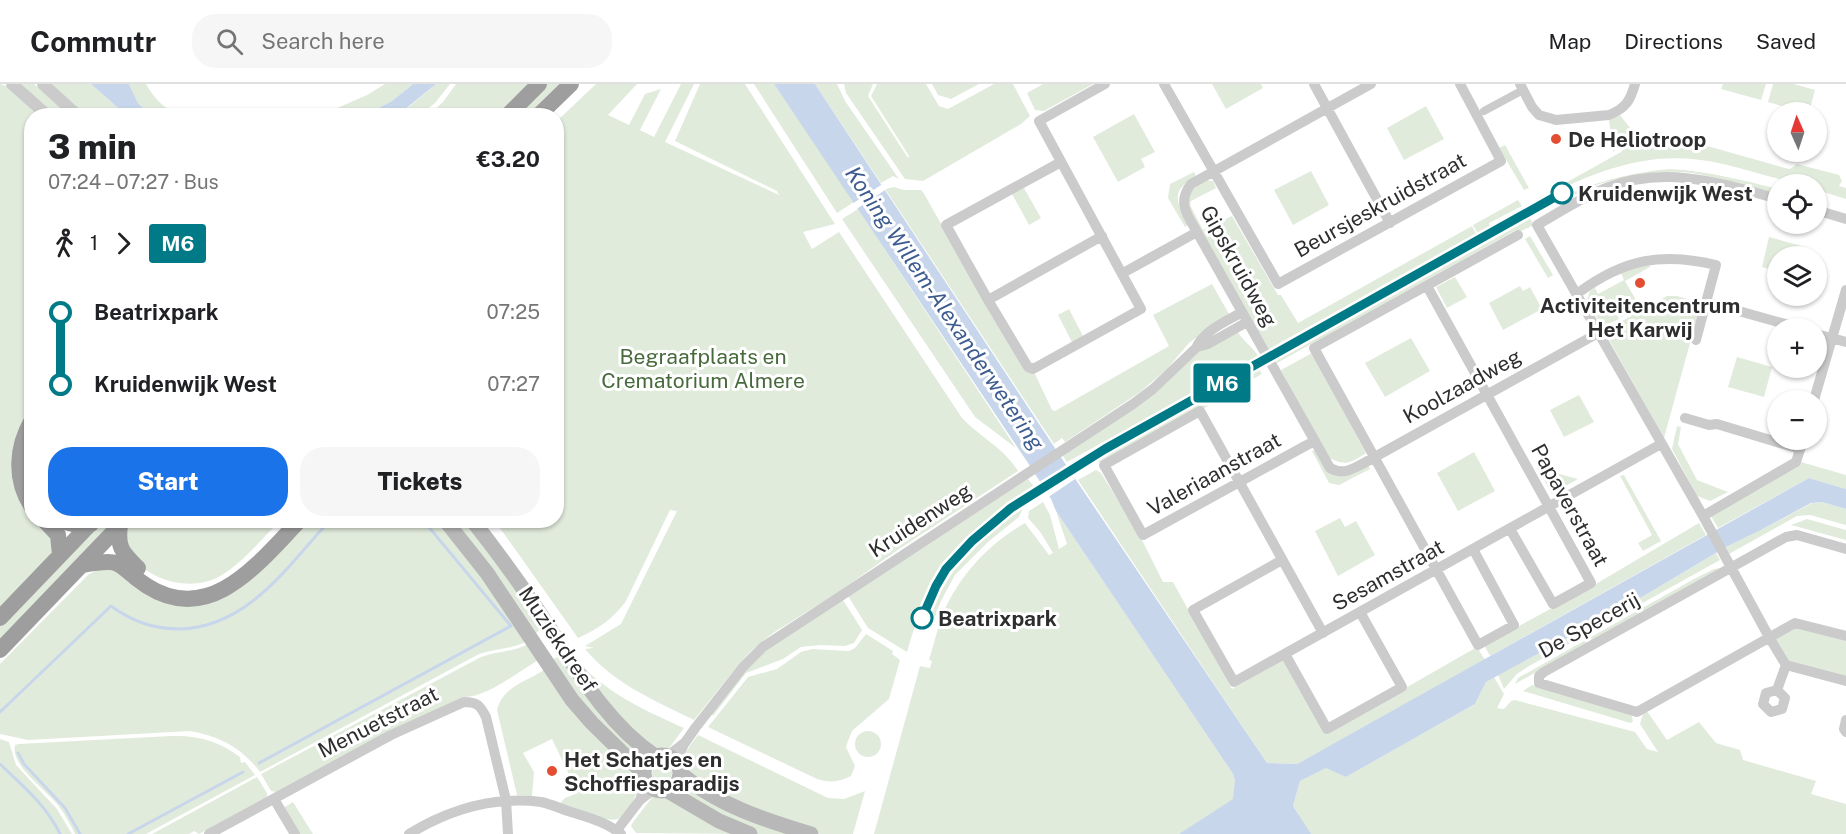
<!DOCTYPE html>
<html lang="en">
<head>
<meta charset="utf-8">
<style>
  :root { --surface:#fff; --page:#f6f6f6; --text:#202124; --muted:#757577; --line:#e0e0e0; --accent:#1a73e8 }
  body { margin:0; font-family:"Public Sans",sans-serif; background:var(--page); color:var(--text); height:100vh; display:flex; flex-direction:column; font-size:22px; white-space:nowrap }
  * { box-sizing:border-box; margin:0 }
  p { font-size:20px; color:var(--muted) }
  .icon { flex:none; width:33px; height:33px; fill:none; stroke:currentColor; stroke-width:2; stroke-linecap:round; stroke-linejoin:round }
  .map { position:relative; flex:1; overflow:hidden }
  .sheet { position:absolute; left:24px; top:24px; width:540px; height:420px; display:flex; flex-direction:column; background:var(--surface); border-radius:24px; box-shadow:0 2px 4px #0004 }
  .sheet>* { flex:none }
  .badge { padding:0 12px; border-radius:4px; font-size:21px; line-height:39px }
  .needle { width:39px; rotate:357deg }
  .controls { position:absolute; left:1767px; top:18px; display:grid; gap:12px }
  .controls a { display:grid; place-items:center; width:60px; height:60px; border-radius:50%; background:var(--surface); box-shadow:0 2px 4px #0004; font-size:30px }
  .map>.badge { position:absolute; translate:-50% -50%; box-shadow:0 0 0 3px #fff }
  .legs { display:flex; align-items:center; gap:9px; height:66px; padding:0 24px; font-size:20px }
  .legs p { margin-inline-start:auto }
  .summary { display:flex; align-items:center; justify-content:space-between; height:102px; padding:0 24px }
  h1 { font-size:33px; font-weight:800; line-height:45px }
  .primary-button { display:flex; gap:12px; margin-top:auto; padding:12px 24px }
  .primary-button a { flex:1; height:69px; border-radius:24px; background:var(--accent); color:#fff; font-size:24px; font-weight:800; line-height:69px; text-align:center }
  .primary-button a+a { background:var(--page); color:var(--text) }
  ul { padding:0 24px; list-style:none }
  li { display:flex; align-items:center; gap:21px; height:72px; font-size:22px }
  li i { display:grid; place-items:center; width:9px; height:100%; margin:0 8px; background:currentColor }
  li i::after { content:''; width:15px; height:15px; margin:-8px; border:4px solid; border-radius:50%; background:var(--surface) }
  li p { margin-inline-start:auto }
  li:first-child i { background:linear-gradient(#0000 50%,currentColor 0) }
  li:last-child i { background:linear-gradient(currentColor 50%,#0000 0) }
  header { display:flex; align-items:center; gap:36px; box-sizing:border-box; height:84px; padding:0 30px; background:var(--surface); border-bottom:2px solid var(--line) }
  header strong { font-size:28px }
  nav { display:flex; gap:33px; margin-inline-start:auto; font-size:21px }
  .search { width:420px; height:54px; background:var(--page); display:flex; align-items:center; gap:15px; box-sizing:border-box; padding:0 21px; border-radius:24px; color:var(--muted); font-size:22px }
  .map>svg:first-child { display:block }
  .green { fill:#e1ebdc }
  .water { fill:#c8d6eb }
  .pier { fill:#fff }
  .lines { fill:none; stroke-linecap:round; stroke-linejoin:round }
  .stream { stroke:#c8d6eb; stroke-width:3 }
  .pedestrian { stroke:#cbcbcb; stroke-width:8 }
  .minor { stroke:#cbcbcb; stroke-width:10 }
  .tertiary { stroke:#cbcbcb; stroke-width:12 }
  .secondary { stroke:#b8b8b8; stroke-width:15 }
  .trunk { stroke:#9e9e9e; stroke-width:16 }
  .line-1-casing { stroke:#fff; stroke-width:14 }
  .line-1 { stroke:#007a86; stroke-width:9 }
  .poi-dot { fill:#e34e32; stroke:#fff; stroke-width:2 }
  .stop-1-dot { fill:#fff; stroke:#007a86; stroke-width:3 }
  .labels { text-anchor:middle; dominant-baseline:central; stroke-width:6; stroke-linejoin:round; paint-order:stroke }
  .poi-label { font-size:21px; font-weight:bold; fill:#2e2e2e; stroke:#fff; text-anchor:start }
  .stop-label { font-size:21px; font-weight:bold; fill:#2e2e2e; stroke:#fff; text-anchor:start }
  .street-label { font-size:21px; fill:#2e2e2e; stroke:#fff }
  .park-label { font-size:21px; fill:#476a3c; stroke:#fff }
  .water-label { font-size:22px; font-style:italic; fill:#3d5c90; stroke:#fff }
</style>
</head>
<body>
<header>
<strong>Commutr</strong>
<div class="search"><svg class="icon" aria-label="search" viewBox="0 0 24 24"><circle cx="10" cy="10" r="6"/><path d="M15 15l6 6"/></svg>Search here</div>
<nav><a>Map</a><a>Directions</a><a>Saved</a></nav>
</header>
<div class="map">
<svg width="1846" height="750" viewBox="0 0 1846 750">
  <rect width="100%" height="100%" fill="#fff"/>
  <path class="green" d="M 0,0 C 15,3 29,21 40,31 L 32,32 L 31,327 L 18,353 L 31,426 L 32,436 L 41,437 C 48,445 56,455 52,467 C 48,481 12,512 0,524 Z
    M 18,0 L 34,0 L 71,31 L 55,31 Z
    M 51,0 L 91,0 L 126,31 L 85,31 Z
    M 129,0 L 146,0 C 154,14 165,26 180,31 L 150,31 L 138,19 Z
    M 385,0 L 413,0 L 392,17 L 365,31 L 319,32 L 367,11 Z
    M 436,0 L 450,0 L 435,19 L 420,31 L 398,32 Z
    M 456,0 L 530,0 L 497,31 L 428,32 L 443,18 Z
    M 545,0 L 563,0 L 529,31 L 511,32 Z
    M 596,0 L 637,0 L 608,31 L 629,41 L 645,10 L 661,5 L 640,46 L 654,53 L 681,0 L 694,0 L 665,58 L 779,111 L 777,107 L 675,57 L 700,0 L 745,0 L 835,140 L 803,148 L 812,165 L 839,148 L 962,334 C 979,352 1005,365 1018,387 L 899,465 L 837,509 L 773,549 L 751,567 L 739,580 L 694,636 C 654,616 614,600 585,565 L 594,564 L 585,562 L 621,540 L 677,427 L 670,426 L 626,517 C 613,535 598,545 578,554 L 495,437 L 556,436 L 557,37 Z
    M 754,0 L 774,0 L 854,118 L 837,129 Z
    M 815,0 L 837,0 L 845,17 L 899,95 L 893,92 L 881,99 Z
    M 844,0 L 873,0 L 868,12 L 908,74 L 909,72 L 871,12 L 877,0 L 926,0 L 939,22 L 948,25 L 994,0 L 1013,0 L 1030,32 L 1021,40 L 923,97 L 905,95 L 846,9 Z
    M 932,0 L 979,0 L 951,15 L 938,11 Z
    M 1043,0 L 1093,0 L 1044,27 L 1035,26 L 1027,9 Z
    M 1212,0 L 1261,0 L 1263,4 L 1226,25 Z
    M 1723,0 L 1766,0 L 1761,16 L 1721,5 Z
    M 1773,0 L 1794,0 L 1815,6 L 1809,28 L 1802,28 L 1768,18 Z
    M 1426,22 L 1444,55 L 1404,76 L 1387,44 Z
    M 1134,30 L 1155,68 L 1141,75 L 1145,83 L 1118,98 L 1093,53 Z
    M 1620,31 L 1630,44 L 1628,54 L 1613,68 L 1609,36 Z
    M 1661,49 L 1785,84 L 1790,85 L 1797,80 L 1839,91 L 1842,97 L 1839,102 L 1846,104 L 1846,115 L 1817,106 L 1816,100 C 1785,100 1754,87 1723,80 C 1653,63 1596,86 1535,118 L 1535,116 L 1621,68 L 1630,56 L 1656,63 Z
    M 1505,61 L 1529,104 L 1524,106 L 1499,64 Z
    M 1670,85 C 1707,87 1742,96 1778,105 L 1777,111 C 1750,104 1721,94 1692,89 C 1669,86 1646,89 1623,94 C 1607,97 1590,102 1576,111 L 1574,108 C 1606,95 1636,88 1670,85 Z
    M 1311,87 L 1329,121 L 1293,141 L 1274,106 Z
    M 1194,88 L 1196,92 C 1170,107 1176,117 1188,141 L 1185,143 L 1168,114 L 1170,100 Z
    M 1205,96 L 1213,97 L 1216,104 L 1191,117 L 1190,121 L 1203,146 L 1232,132 L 1278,211 L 1281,211 L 1298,239 L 1472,142 L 1476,150 L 1267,267 L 1187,121 C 1187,109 1195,102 1205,96 Z
    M 894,103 L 904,106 L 921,106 L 923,108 L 1025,287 L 1035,290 L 1052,326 L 1055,327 L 1169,262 L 1153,231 L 1212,200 L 1229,230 L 1189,259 L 1167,285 L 1140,308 L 1065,358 L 1062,354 L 1054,360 L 885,105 Z
    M 1024,104 L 1041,134 L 1029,141 L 1012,110 Z
    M 1518,116 L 1522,122 L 1489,139 L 1490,143 L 1478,150 L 1473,141 Z
    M 858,125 L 1016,364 L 975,333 L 842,135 Z
    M 1529,133 L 1534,141 L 1519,148 L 1516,146 L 1277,279 L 1275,274 Z
    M 1530,152 L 1553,191 L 1548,194 L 1525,155 Z
    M 1769,153 L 1805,163 L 1803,172 L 1778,172 L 1777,187 L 1762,183 Z
    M 1647,179 L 1650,183 L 1625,197 L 1640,223 L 1621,233 L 1619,229 L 1617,230 L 1619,235 L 1602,243 L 1587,216 L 1590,207 L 1595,204 L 1598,210 L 1624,196 L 1621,189 Z
    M 1455,193 L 1467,213 L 1447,224 L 1436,203 Z
    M 1520,202 L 1523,207 L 1530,203 L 1542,225 L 1503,246 L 1489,219 Z
    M 1667,212 L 1677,212 L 1701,219 L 1664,354 L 1604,247 Z
    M 1069,225 L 1084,254 L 1073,260 L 1058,231 Z
    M 1237,247 C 1243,257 1252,262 1259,273 L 1067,378 L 1063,372 L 1195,270 Z
    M 1411,254 L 1430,287 L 1385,313 L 1365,279 Z
    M 1312,269 L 1366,369 C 1349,380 1346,382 1327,373 L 1281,286 Z
    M 1737,273 L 1772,283 L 1764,313 L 1728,303 Z
    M 1259,285 L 1262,290 L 1209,319 L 1208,322 L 1102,378 L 1088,379 Z
    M 1579,311 L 1594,338 L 1564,353 L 1550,326 Z
    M 1677,342 L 1681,343 L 1678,360 L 1697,396 L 1728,408 L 1710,417 L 1697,412 L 1672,365 Z
    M 1315,366 L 1327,386 L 1368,381 L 1370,385 L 1339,401 L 1329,399 L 1312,367 Z
    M 1474,368 L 1495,407 L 1458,427 L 1437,389 Z
    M 1801,378 L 1846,391 L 1846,405 L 1809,394 L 1718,444 L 1711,432 Z
    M 1537,384 L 1578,395 L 1552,410 Z
    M 1096,386 L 1101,389 L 1139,450 L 1163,498 L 1173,498 L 1232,605 L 1284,575 L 1327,649 L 1477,563 L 1485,576 L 1297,680 L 1267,679 L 1078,396 Z
    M 1624,391 L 1661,457 L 1643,467 L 1638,459 L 1652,451 L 1620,392 Z
    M 1028,395 L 1035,404 C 1012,419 986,434 967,454 C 935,488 920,523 907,568 L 868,544 L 848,512 Z
    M 1043,418 L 1050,431 L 1059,465 L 1067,460 L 1056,427 L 1233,690 L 1235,696 L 1234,715 L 1256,750 L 874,750 L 920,582 L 930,584 L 932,577 L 929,576 C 934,560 938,542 944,527 C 962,488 989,460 1025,439 L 1049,471 L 1053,469 L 1041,449 L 1028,434 L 1029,427 Z
    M 1822,418 L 1846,425 L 1846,441 L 1810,431 L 1797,432 L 1729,470 L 1726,463 L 1759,447 L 1812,419 Z
    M 1023,424 L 1019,433 L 988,458 L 955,491 L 941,517 L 934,535 L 928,535 C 951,479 975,459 1023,424 Z
    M 1340,434 L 1345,443 L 1356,437 L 1375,471 L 1338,492 L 1315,447 Z
    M 1807,435 L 1846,446 L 1846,456 L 1791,441 Z
    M 100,437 L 118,437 L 0,559 L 0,539 Z
    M 132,437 L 280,437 C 262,454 244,478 222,491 C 194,508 154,499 133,474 C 128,468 126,456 123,448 Z
    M 305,437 L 436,437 L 455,459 L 466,466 L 527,557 C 514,565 494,565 479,570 L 260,688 C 242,664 220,652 190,647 L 28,656 L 0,650 L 0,580 L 89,490 L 104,483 L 197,519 Z
    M 453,437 L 467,437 L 542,544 L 536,549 Z
    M 1699,439 L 1706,451 L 1490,572 L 1484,561 L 1589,504 Z
    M 1716,469 L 1720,476 L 1529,582 L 1517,590 L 1504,605 L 1498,591 L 1642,513 Z
    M 1720,484 L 1515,600 L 1518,594 L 1694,495 L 1714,485 Z
    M 843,516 L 862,546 L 854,559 L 845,562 L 820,561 L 801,563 L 783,575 L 746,589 L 713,632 L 711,630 L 754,575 Z
    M 1797,543 L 1846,557 L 1846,594 L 1790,578 L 1776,555 Z
    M 866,550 L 893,567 L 892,570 L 900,576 L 889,615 L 852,647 L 848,657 L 846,663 L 855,682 L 851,692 C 840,698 829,699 817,695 L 708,643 L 748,593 L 777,585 L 801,568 L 812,565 L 849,567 L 855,564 Z
    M 530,559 L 540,575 C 521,586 486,614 464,613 L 277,708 L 271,707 L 261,690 L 481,573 C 497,567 515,568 530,559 Z
    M 559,572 L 647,670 L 639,680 L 576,610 L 552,576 Z
    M 577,576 C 606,609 644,626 684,644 L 667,667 L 656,666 L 612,626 Z
    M 544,586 L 641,696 L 641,701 C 635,711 630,728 620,734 C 608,741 573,724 560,719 L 565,714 L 578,709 L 552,655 L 523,669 L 534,688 L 532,712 L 517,711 L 497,626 C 503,602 526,598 544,586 Z
    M 1494,593 L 1504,610 L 1497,624 L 1504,625 L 1511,617 L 1515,616 L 1635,648 L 1647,665 L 1658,668 L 1640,640 L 1643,630 L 1647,627 L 1667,656 L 1699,638 L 1716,659 L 1740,666 L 1743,676 L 1816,697 L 1811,710 L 1846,720 L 1846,750 L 1267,750 L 1299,731 L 1293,722 L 1300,697 L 1327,683 L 1346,693 L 1475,620 L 1486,598 Z
    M 1532,601 L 1631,629 L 1633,637 L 1631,639 L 1627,638 L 1523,607 Z
    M855 660a13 13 0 1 1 26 0a13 13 0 1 1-26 0Z
    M 698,651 L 828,714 L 844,715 L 865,707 L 853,750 L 821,750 L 779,738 L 730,718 L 685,688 C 679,673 689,663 698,651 Z
    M 171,652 C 198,651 219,657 240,673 L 241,679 L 245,678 L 255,691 L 146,750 L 75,750 C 70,740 65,730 58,721 C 46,706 10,681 15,661 L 19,660 Z
    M 0,655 L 9,658 L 16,681 L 57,725 L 72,750 L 0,750 Z
    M652 689a10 10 0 1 1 20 0a10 10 0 1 1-20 0Z
    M 257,693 L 267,709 L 267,713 L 199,750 L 194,747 L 189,750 L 152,750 Z
    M 688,703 L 806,750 L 758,750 L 729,739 L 684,712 Z
    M 662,709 L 744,750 L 636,749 L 631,742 L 633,738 L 654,711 Z
    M 293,718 L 313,750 L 299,750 L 283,724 Z"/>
  <path class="water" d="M 91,0 L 129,0 L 138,19 L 150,31 L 126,31 Z
    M 413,0 L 436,0 L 398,31 L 365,31 L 392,17 Z
    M 774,0 L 815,0 L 1076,396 L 1267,679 L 1297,680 L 1809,394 L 1846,405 L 1846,425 L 1822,418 L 1811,419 L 1759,447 L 1726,463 L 1642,513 L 1486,598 L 1475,620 L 1346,693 L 1326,684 L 1300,697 L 1293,722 L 1311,750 L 1179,750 L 1233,715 L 1235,696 L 1233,690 L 1056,427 L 1051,415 L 1028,379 Z"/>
  <path class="pier" d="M 884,99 L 888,104 L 855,126 L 852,120 Z
    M 1069,380 L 1078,393 L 1047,414 L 1038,400 Z"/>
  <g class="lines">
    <path class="stream" d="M 0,628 L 111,522 C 133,538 154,545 180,545 C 248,543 288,482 330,436
      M 18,669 L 24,680 L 65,724 L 80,750
      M 259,679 L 511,542 L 423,436
      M 0,680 C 23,702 46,721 60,750
      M 128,750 L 243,688"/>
    <path class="pedestrian" d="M 1484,27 L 1523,6"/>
    <path class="minor" d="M 1164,0 L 1278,200 L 1501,77 L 1460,0
      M 1314,0 L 1390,139
      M 1371,0 L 1191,100 C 1177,118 1187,131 1197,148 L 1330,384 C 1343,391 1351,386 1364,379 L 1600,248
      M 1520,0 L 1532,23 L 1539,31 L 1556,36 L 1609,31 C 1626,24 1630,17 1635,0
      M 1778,115 C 1721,99 1665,81 1606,104 C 1582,113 1560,128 1537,141 L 1703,432 L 1769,553 L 1786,581 L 1846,597
      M 1816,126 L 1846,135
      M 1102,152 L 988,216 L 1028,283 L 1033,285 L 1141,225 L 1039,37 L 1105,0
      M 1123,189 L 1197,148
      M 1427,202 L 1591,499 L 1553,520 L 1510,445
      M 1578,209 C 1624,175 1661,168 1716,181 L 1696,256
      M 988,216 L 946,141 L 1061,78
      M 1707,218 L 1799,244
      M 1816,250 L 1846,258
      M 1196,264 C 1204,246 1226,238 1242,228
      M 1814,316 L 1846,206
      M 1685,334 L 1709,341 L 1717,340 L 1800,365
      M 1313,358 L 1305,362 L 1143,451 L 1104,381 L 1200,327 L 1323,549
      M 1703,432 L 1796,378 L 1803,356
      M 1473,465 L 1514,541 L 1478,561 L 1314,264 L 1518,151
      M 1846,465 L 1797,451 L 1786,453 L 1544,588 L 1539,592 L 1539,599 L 1637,628 L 1795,539 L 1846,552
      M 1282,476 L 1193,526 L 1234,598 L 1661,360
      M 1285,570 L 1327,645 L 1402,603 L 1360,528
      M 1777,606 L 1766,609 L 1763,620 L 1771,628 L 1782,625 L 1785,614 L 1777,606 L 1786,581
      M 1846,636 L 1844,645 L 1846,648
      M 668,672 L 683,660
      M 676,678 L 684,660 L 696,643 L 743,583 L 763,563 L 1133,320 L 1153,305 L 1197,263 L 1208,260 L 1247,238
      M 274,715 L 295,750
      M 640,716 L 646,698
      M 617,746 L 640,716 L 654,705
      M 209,750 L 391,651 L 464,618 C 477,618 480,621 486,633 L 506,716 L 508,750
      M 409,750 C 450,725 493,712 541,718 C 551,720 561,725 571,728 C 590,734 606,738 621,750"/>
    <path class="tertiary" d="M 12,0 L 48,32
      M 43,0 L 78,32"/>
    <path class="secondary" d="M 445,436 L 487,489 L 572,616 L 592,639 L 644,690
      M 472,436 C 495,465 517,495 537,525 C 572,577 602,636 655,672
      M644 689a18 18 0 1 1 36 0a18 18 0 1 1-36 0Z
      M 680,689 C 717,721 765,736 811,750
      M 666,706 L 719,737 L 750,750"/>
    <path class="trunk" d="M 507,32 L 539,0
      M 538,32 L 571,0
      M 32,336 C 16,363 14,396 32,423
      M 44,436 L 58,451 L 60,471
      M 57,436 L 73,440 L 91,440
      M 120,441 C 117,464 122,468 138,484
      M 82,481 C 128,473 114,481 147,502 C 211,543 260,477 300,436
      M 0,534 L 94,436
      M 0,566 L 122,439"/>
  </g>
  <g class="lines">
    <defs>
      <path id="line-1" d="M 922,534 L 936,502 L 946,485 L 972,457 L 1011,424 L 1105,365 L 1562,109"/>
    </defs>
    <use href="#line-1" class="line-1-casing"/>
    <use href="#line-1" class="line-1"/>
  </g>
  <g class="poi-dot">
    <circle cx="1556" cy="55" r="6"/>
    <circle cx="1640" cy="199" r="6"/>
    <circle cx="552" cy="687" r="6"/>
  </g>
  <g class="stop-1-dot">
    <circle cx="1562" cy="109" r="10"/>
    <circle cx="922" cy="534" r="10"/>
  </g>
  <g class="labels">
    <g class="poi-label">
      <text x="1568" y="55">De Heliotroop</text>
      <text x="1640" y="221" text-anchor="middle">Activiteitencentrum<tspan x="1640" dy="24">Het Karwij</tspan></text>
      <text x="564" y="675">Het Schatjes en<tspan x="564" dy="24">Schoffiesparadijs</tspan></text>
    </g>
    <g class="stop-label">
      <text x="1578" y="109">Kruidenwijk West</text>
      <text x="938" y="534">Beatrixpark</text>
    </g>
    <g class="street-label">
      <text transform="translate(1380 121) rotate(-29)">Beursjeskruidstraat</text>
      <text transform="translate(1239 182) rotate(61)">Gipskruidweg</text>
      <text transform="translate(1462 302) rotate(-29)">Koolzaadweg</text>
      <text transform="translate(1214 390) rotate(-29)">Valeriaanstraat</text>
      <text transform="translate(1570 421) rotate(61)">Papaverstraat</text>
      <text transform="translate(920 436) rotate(-33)">Kruidenweg</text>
      <text transform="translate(1388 491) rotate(-29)">Sesamstraat</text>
      <text transform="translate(1589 541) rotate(-29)">De Specerij</text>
      <text transform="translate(558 555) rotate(56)">Muziekdreef</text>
      <text transform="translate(378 638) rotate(-27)">Menuetstraat</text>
    </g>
    <g class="park-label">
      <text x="703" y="272">Begraafplaats en<tspan x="703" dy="24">Crematorium Almere</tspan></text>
    </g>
    <g class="water-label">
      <text transform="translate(945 224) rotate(56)">Koning Willem-Alexanderwetering</text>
    </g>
  </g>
</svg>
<div class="controls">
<a><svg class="needle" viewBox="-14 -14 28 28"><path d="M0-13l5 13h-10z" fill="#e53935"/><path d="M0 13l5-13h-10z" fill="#757577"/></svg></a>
<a><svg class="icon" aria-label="locate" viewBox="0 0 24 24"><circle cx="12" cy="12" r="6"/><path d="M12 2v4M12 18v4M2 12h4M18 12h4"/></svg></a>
<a><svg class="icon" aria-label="layers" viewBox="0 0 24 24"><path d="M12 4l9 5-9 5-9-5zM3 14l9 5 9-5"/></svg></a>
<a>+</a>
<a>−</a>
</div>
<b class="badge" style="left:1222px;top:299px;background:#007a86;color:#fff">M6</b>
<section class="sheet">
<div class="summary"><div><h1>3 min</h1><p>07:24 – 07:27 · Bus</p></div><b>€3.20</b></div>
<div class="legs"><svg class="icon" aria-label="walk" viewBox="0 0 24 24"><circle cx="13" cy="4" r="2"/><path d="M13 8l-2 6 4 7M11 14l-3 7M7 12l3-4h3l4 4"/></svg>1<svg class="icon" aria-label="forward" viewBox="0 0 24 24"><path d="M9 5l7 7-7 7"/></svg><b class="badge" style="background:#007a86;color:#fff">M6</b></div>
<ul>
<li><i style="color:#007a86"></i><b>Beatrixpark</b><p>07:25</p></li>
<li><i style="color:#007a86"></i><b>Kruidenwijk West</b><p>07:27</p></li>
</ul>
<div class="primary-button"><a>Start</a><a>Tickets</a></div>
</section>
</div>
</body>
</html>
